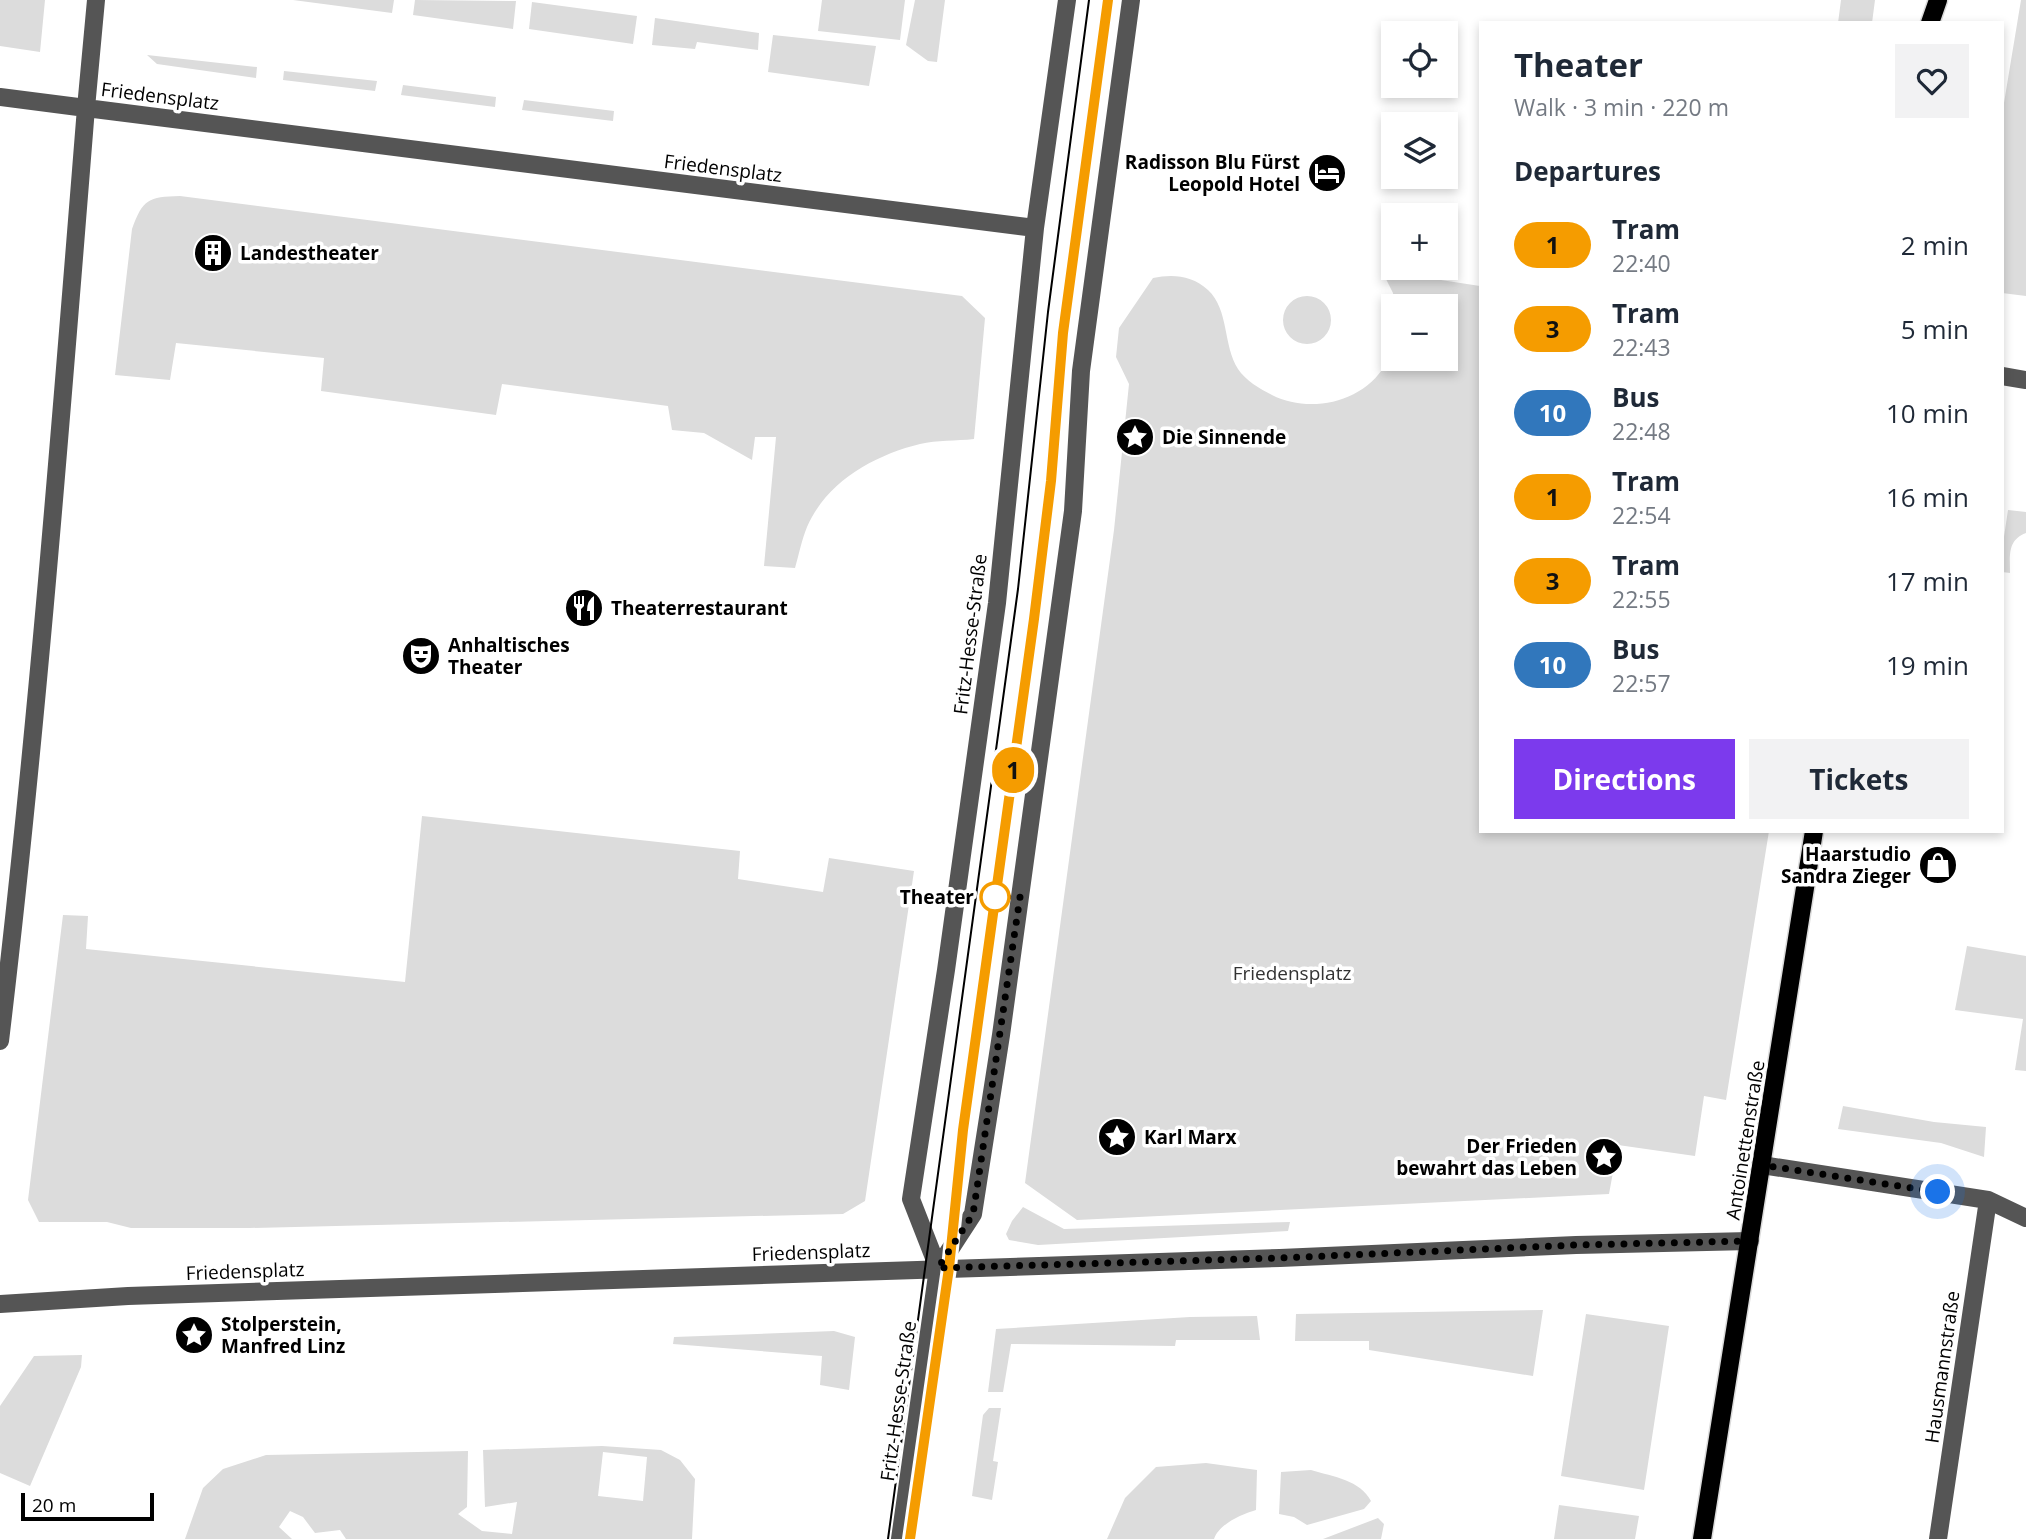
<!DOCTYPE html>
<html lang="en">
<head>
<meta charset="utf-8">
<style>
  :root { --surface:#fff; --page:#f2f2f3; --text:#1f2937; --muted:#747a83; --accent:#7c3aed }
  body { margin:0; font-family:"Open Sans",sans-serif; background:var(--page); color:var(--text); height:100vh; display:flex; flex-direction:column; font-size:26px; white-space:nowrap }
  * { box-sizing:border-box; margin:0 }
  p { font-size:23px; color:var(--muted) }
  .icon { flex:none; width:38px; height:38px; fill:none; stroke:currentColor; stroke-width:2; stroke-linecap:round; stroke-linejoin:round }
  .map { position:relative; flex:1; overflow:hidden }
  .side { position:absolute; left:1479px; top:21px; width:525px; height:812px; display:flex; flex-direction:column; background:var(--surface); border-radius:0px; box-shadow:0 4px 10px #0003 }
  .side>* { flex:none }
  .badge { padding:0 14px; border-radius:23px; font-size:24px; line-height:46px }
  .tools { position:absolute; left:1381px; top:21px; display:grid; gap:14px }
  .tools a { display:grid; place-items:center; width:77px; height:77px; border-radius:0px; background:var(--surface); box-shadow:0 4px 10px #0003; font-size:35px }
  .scale { position:absolute; left:21px; bottom:18px; width:133px; box-sizing:border-box; padding-left:7px; border:4px solid #000; border-top:0; font-size:19px; line-height:24px; white-space:nowrap; color:#000; -webkit-text-stroke:5px #fff; paint-order:stroke }
  .you { position:absolute; width:35px; height:35px; margin:-18px; border:5px solid #fff; border-radius:50%; background:#1a73e8; box-shadow:0 0 0 10px #1a73e833 }
  .map>.badge { position:absolute; translate:-50% -50%; box-shadow:0 0 0 4px #fff }
  h2 { padding:0 35px; font-size:26px; line-height:63px }
  .round { display:grid; place-items:center; flex:none; width:74px; height:74px; border-radius:0px; background:var(--page) }
  .summary { display:flex; align-items:center; justify-content:space-between; height:119px; padding:0 35px }
  h1 { font-size:33px; font-weight:700; line-height:52px }
  .cta { display:flex; gap:14px; margin-top:auto; padding:14px 35px }
  .cta a { flex:1; height:80px; border-radius:0px; background:var(--accent); color:#fff; font-size:28px; font-weight:700; line-height:80px; text-align:center }
  .cta a+a { background:var(--page); color:var(--text) }
  ul { padding:0; list-style:none }
  li { display:flex; align-items:center; gap:21px; height:84px; padding:0 35px }
  li div { flex:1 }
  li b { display:block; font-size:26px }
  li em { font-style:normal }
  li .badge { min-width:77px; font-weight:700; text-align:center }
  .map>svg:first-child { display:block }
  .green { fill:#dcdcdc; fill-rule:evenodd }
  .lines { fill:none; stroke-linecap:round; stroke-linejoin:round }
  .major-casing { stroke:#dbdbdb; stroke-width:21 }
  .minor { stroke:#555; stroke-width:18 }
  .major { stroke:#000; stroke-width:18 }
  .tram { stroke:#000; stroke-width:2 }
  .line-casing { stroke:#fff; stroke-width:16 }
  .line { stroke:#f59c00; stroke-width:10 }
  .walk { stroke:#000; stroke-width:7; stroke-dasharray:0 12.6 }
  .stop-dot { fill:#fff; stroke:#f59c00; stroke-width:3.5 }
  .labels { text-anchor:middle; dominant-baseline:central; stroke-width:7; stroke-linejoin:round; paint-order:stroke }
  .street-label { font-size:19px; fill:#000; stroke:#fff }
  .poi-label { font-size:19px; font-weight:bold; fill:#000; stroke:#fff; text-anchor:start }
  .stop-label { font-size:19px; font-weight:bold; fill:#000; stroke:#fff; text-anchor:end }
  .park-label { font-size:19px; fill:#333; stroke:#fff }
</style>
</head>
<body>
<div class="map">
<svg width="2026" height="1539" viewBox="0 0 2026 1539">
  <rect width="100%" height="100%" fill="#fff"/>
  <path class="green" d="M 0,0 L 45,0 L 40,52 L 0,46 Z
    M 293,0 L 394,0 L 392,13 Z
    M 415,0 L 516,1 L 513,29 L 413,15 Z
    M 822,0 L 905,0 L 900,40 L 818,31 Z
    M 915,0 L 945,0 L 937,62 L 928,61 L 906,45 Z
    M 1841,0 L 1875,0 L 1872,23 L 1838,23 Z
    M 2021,0 L 2026,0 L 2026,296 L 2002,293 L 2002,115 Z
    M 532,2 L 637,16 L 633,44 L 529,29 Z
    M 655,18 L 759,33 L 758,50 L 697,42 L 695,49 L 652,45 Z
    M 773,35 L 876,46 L 869,86 L 768,72 Z
    M 147,55 L 257,67 L 256,78 L 157,64 Z
    M 284,71 L 377,81 L 375,91 L 283,80 Z
    M 403,85 L 496,97 L 495,107 L 401,95 Z
    M 524,100 L 614,111 L 613,121 L 522,110 Z
    M 180,196 L 962,296 L 985,318 L 974,439 C 956,441 937,440 920,444 C 875,455 827,481 807,527 C 802,539 799,554 795,568 L 764,566 L 776,437 L 755,437 L 752,460 L 704,433 L 672,430 L 668,406 L 502,384 L 496,415 L 321,391 L 324,358 L 176,343 L 170,380 L 115,375 L 132,229 C 143,199 148,197 180,196 Z
    M 1382,271 L 1480,286 L 1480,831 L 1769,831 L 1726,1100 L 1704,1096 L 1695,1156 L 1618,1145 L 1609,1194 L 1077,1220 L 1025,1183 L 1114,530 L 1129,384 L 1116,357 L 1119,328 L 1153,278 C 1172,274 1192,275 1208,290 C 1229,309 1223,346 1238,369 C 1245,380 1260,389 1272,395 C 1309,414 1363,403 1385,365 C 1388,359 1390,351 1393,345 L 1393,359 L 1446,359 L 1446,306 L 1395,306 L 1393,293 Z
    M1283 320a24 24 0 1 1 48 0a24 24 0 1 1-48 0Z
    M 2008,510 L 2026,512 L 2026,533 C 2007,540 2010,556 2010,573 L 2002,572 L 2002,550 Z
    M 422,816 L 740,851 L 738,879 L 823,892 L 829,858 L 914,871 L 865,1201 L 843,1214 L 250,1228 L 131,1228 L 107,1222 L 39,1222 L 28,1200 L 63,915 L 88,916 L 86,949 L 405,982 Z
    M 1967,946 L 2026,956 L 2026,1071 L 2015,1070 L 2023,1019 L 1955,1010 Z
    M 1843,1106 L 1934,1122 L 1986,1127 L 1984,1157 L 1941,1143 L 1838,1129 Z
    M 1023,1207 L 1064,1229 L 1290,1222 L 1288,1231 L 1038,1245 L 1009,1240 L 1006,1234 L 1012,1221 Z
    M 1543,1310 L 1533,1376 L 1369,1350 L 1369,1341 L 1295,1341 L 1296,1314 Z
    M 1586,1314 L 1669,1326 L 1644,1490 L 1561,1476 Z
    M 1257,1316 L 1260,1340 L 1176,1340 L 1175,1346 L 1011,1344 L 1003,1392 L 988,1392 L 996,1329 L 1190,1317 Z
    M 834,1331 L 855,1337 L 849,1390 L 820,1385 L 822,1356 L 673,1344 L 674,1337 Z
    M 82,1355 L 81,1367 L 30,1486 L 0,1473 L 0,1406 L 34,1356 Z
    M 989,1408 L 1001,1408 L 993,1461 L 998,1462 L 992,1500 L 972,1496 L 983,1415 Z
    M 602,1446 L 661,1450 L 680,1460 L 695,1479 L 692,1539 L 346,1539 L 340,1530 L 315,1533 L 303,1517 L 290,1511 L 279,1527 L 292,1539 L 185,1539 L 203,1488 L 223,1469 L 266,1455 L 468,1451 L 467,1507 L 458,1514 L 482,1531 L 512,1534 L 517,1502 L 485,1507 L 483,1450 ZM 603,1452 L 647,1457 L 643,1501 L 598,1496 Z
    M 1206,1463 L 1257,1470 L 1256,1510 C 1242,1514 1219,1524 1214,1539 L 1107,1539 L 1125,1498 L 1156,1467 Z
    M 1311,1470 C 1334,1477 1360,1480 1371,1501 L 1364,1509 L 1307,1525 L 1294,1517 L 1279,1514 L 1281,1472 Z
    M 1559,1505 L 1639,1516 L 1635,1539 L 1554,1539 Z
    M 1378,1518 L 1384,1524 L 1381,1539 L 1323,1539 Z"/>
  <g class="lines">
    <defs>
      <path id="major" d="M 1930,23 L 1938,0
        M 1702,1539 L 1814,831"/>
    </defs>
    <use href="#major" class="major-casing"/>
    <path class="minor" d="M 0,97 L 86,108 L 96,0
      M 2002,376 L 2026,380
      M 0,1041 C 37,731 61,420 86,108 L 1035,228
      M 1762,1165 L 1988,1200 L 2026,1218
      M 938,1268 L 911,1199 L 946,970 L 997,603 L 1035,228 L 1067,0
      M 0,1304 L 128,1296 L 1280,1258 L 1576,1245 L 1750,1241
      M 900,1539 L 938,1268 L 973,1214 L 1001,1035 L 1073,511 L 1081,371 L 1131,0
      M 1938,1539 L 1988,1200"/>
    <use href="#major" class="major"/>
    <path class="tram" d="M 888,1539 L 1018,589 L 1048,312 L 1089,0
      M 910,1539 L 949,1268 L 963,1130 L 1034,619 L 1051,481 L 1060,358 L 1108,0"/>
  </g>
  <g class="lines">
    <defs>
      <path id="line" d="M 910,1539 L 949,1268 L 963,1130 L 1034,619 L 1051,481 L 1063,333 L 1108,0"/>
    </defs>
    <use href="#line" class="line-casing"/>
    <use href="#line" class="line"/>
    <path class="walk" d="M 995,897 L 1020,897 L 977,1188 L 973,1214 L 938,1268 L 1280,1258 L 1576,1245 L 1750,1241 L 1762,1165 L 1938,1192"/>
  </g>
  <defs>
    <symbol id="hotel-disc" viewBox="-11 -11 22 22"><circle r="9.5" fill="#000" stroke="#fff"/><path d="M-6-4.5h1.5V1H6V5H4.5V3h-9V5H-6ZM-4 0a1.8 1.8 0 1 1 3.6 0ZM.5 0V-2.5h3Q6-2.5 6 0Z" fill="#fff"/></symbol>
    <symbol id="building-disc" viewBox="-11 -11 22 22"><circle r="9.5" fill="#000" stroke="#fff"/><path d="M-4-6H4V6H1V3H-1V6H-4ZM-2.5-4.3h1.7v1.8h-1.7ZM.8-4.3h1.7v1.8H.8ZM-2.5-1h1.7V.8h-1.7ZM.8-1h1.7V.8H.8Z" fill="#fff"/></symbol>
    <symbol id="sight-disc" viewBox="-11 -11 22 22"><circle r="9.5" fill="#000" stroke="#fff"/><path d="M0-6L1.8-2.2L6-1.7L2.9 1.2L3.7 5.4L0 3.3L-3.7 5.4L-2.9 1.2L-6-1.7L-1.8-2.2Z" fill="#fff"/></symbol>
    <symbol id="restaurant-disc" viewBox="-11 -11 22 22"><circle r="9.5" fill="#000" stroke="#fff"/><path d="M-5-6h1v4h1v-4h1v4h1v-4h1v5L-1.5 .5V6h-2V.5L-5-1ZM5-6V6H3V1.5H1.5Q1.5-4 5-6Z" fill="#fff"/></symbol>
    <symbol id="theatre-disc" viewBox="-11 -11 22 22"><circle r="9.5" fill="#000" stroke="#fff"/><path d="M-5-5.5Q0-4 5-5.5V0Q5 5 0 6Q-5 5-5 0ZM-3.3-2.5H-1v1.5H-3.3ZM1-2.5H3.3v1.5H1ZM-2.8 1Q0 5.5 2.8 1Z" fill="#fff"/></symbol>
    <symbol id="shop-disc" viewBox="-11 -11 22 22"><circle r="9.5" fill="#000" stroke="#fff"/><path d="M-5-2.5h2.3a2.7 3.5 0 0 1 5.4 0H5L5.5 6h-11ZM-1.5-2.5h3a1.5 2.3 0 0 0-3 0Z" fill="#fff"/></symbol>
  </defs>
  <g fill-rule="evenodd">
    <use href="#hotel-disc" x="1305" y="151" width="44" height="44"/>
    <use href="#building-disc" x="191" y="231" width="44" height="44"/>
    <use href="#sight-disc" x="1113" y="415" width="44" height="44"/>
    <use href="#restaurant-disc" x="562" y="586" width="44" height="44"/>
    <use href="#theatre-disc" x="399" y="634" width="44" height="44"/>
    <use href="#shop-disc" x="1916" y="843" width="44" height="44"/>
    <use href="#sight-disc" x="1095" y="1115" width="44" height="44"/>
    <use href="#sight-disc" x="1582" y="1135" width="44" height="44"/>
    <use href="#sight-disc" x="172" y="1313" width="44" height="44"/>
  </g>
  <circle class="stop-dot" cx="995" cy="897" r="14"/>
  <g class="labels">
    <g class="street-label">
      <text transform="translate(160 96) rotate(7)">Friedensplatz</text>
      <text transform="translate(723 168) rotate(7)">Friedensplatz</text>
      <text transform="translate(970 634) rotate(-83)">Fritz-Hesse-Straße</text>
      <text transform="translate(1745 1140) rotate(-81)">Antoinettenstraße</text>
      <text transform="translate(811 1252) rotate(-2)">Friedensplatz</text>
      <text transform="translate(245 1271) rotate(-2)">Friedensplatz</text>
      <text transform="translate(1942 1367) rotate(-82)">Hausmannstraße</text>
      <text transform="translate(898 1401) rotate(-82)">Fritz-Hesse-Straße</text>
    </g>
    <g class="poi-label">
      <text x="1300" y="162" text-anchor="end">Radisson Blu Fürst<tspan x="1300" dy="22">Leopold Hotel</tspan></text>
      <text x="240" y="253">Landestheater</text>
      <text x="1162" y="437">Die Sinnende</text>
      <text x="611" y="608">Theaterrestaurant</text>
      <text x="448" y="645">Anhaltisches<tspan x="448" dy="22">Theater</tspan></text>
      <text x="1911" y="854" text-anchor="end">Haarstudio<tspan x="1911" dy="22">Sandra Zieger</tspan></text>
      <text x="1144" y="1137">Karl Marx</text>
      <text x="1577" y="1146" text-anchor="end">Der Frieden<tspan x="1577" dy="22">bewahrt das Leben</tspan></text>
      <text x="221" y="1324">Stolperstein,<tspan x="221" dy="22">Manfred Linz</tspan></text>
    </g>
    <g class="stop-label">
      <text x="974" y="897">Theater</text>
    </g>
    <g class="park-label">
      <text x="1292" y="973">Friedensplatz</text>
    </g>
  </g>
</svg>
<div class="tools">
<a><svg class="icon" aria-label="locate" viewBox="0 0 24 24"><circle cx="12" cy="12" r="6"/><path d="M12 2v4M12 18v4M2 12h4M18 12h4"/></svg></a>
<a><svg class="icon" aria-label="layers" viewBox="0 0 24 24"><path d="M12 4l9 5-9 5-9-5zM3 14l9 5 9-5"/></svg></a>
<a>+</a>
<a>−</a>
</div>
<div class="scale">20 m</div>
<div class="you" style="left:1938px;top:1192px"></div>
<b class="badge" style="left:1013px;top:770px;background:#f59c00;color:#111">1</b>
<section class="side">
<div class="summary"><div><h1>Theater</h1><p>Walk · 3 min · 220 m</p></div><a class="round"><svg class="icon" aria-label="heart" viewBox="0 0 24 24"><path d="M12 20l-8-8c-3-5 5-10 8-4 3-6 11-1 8 4z"/></svg></a></div>
<h2>Departures</h2>
<ul>
<li><span class="badge" style="background:#f59c00;color:#111">1</span><div><b>Tram</b><p>22:40</p></div><em>2 min</em></li>
<li><span class="badge" style="background:#f59c00;color:#111">3</span><div><b>Tram</b><p>22:43</p></div><em>5 min</em></li>
<li><span class="badge" style="background:#3177bc;color:#fff">10</span><div><b>Bus</b><p>22:48</p></div><em>10 min</em></li>
<li><span class="badge" style="background:#f59c00;color:#111">1</span><div><b>Tram</b><p>22:54</p></div><em>16 min</em></li>
<li><span class="badge" style="background:#f59c00;color:#111">3</span><div><b>Tram</b><p>22:55</p></div><em>17 min</em></li>
<li><span class="badge" style="background:#3177bc;color:#fff">10</span><div><b>Bus</b><p>22:57</p></div><em>19 min</em></li>
</ul>
<div class="cta"><a>Directions</a><a>Tickets</a></div>
</section>
</div>
</body>
</html>
